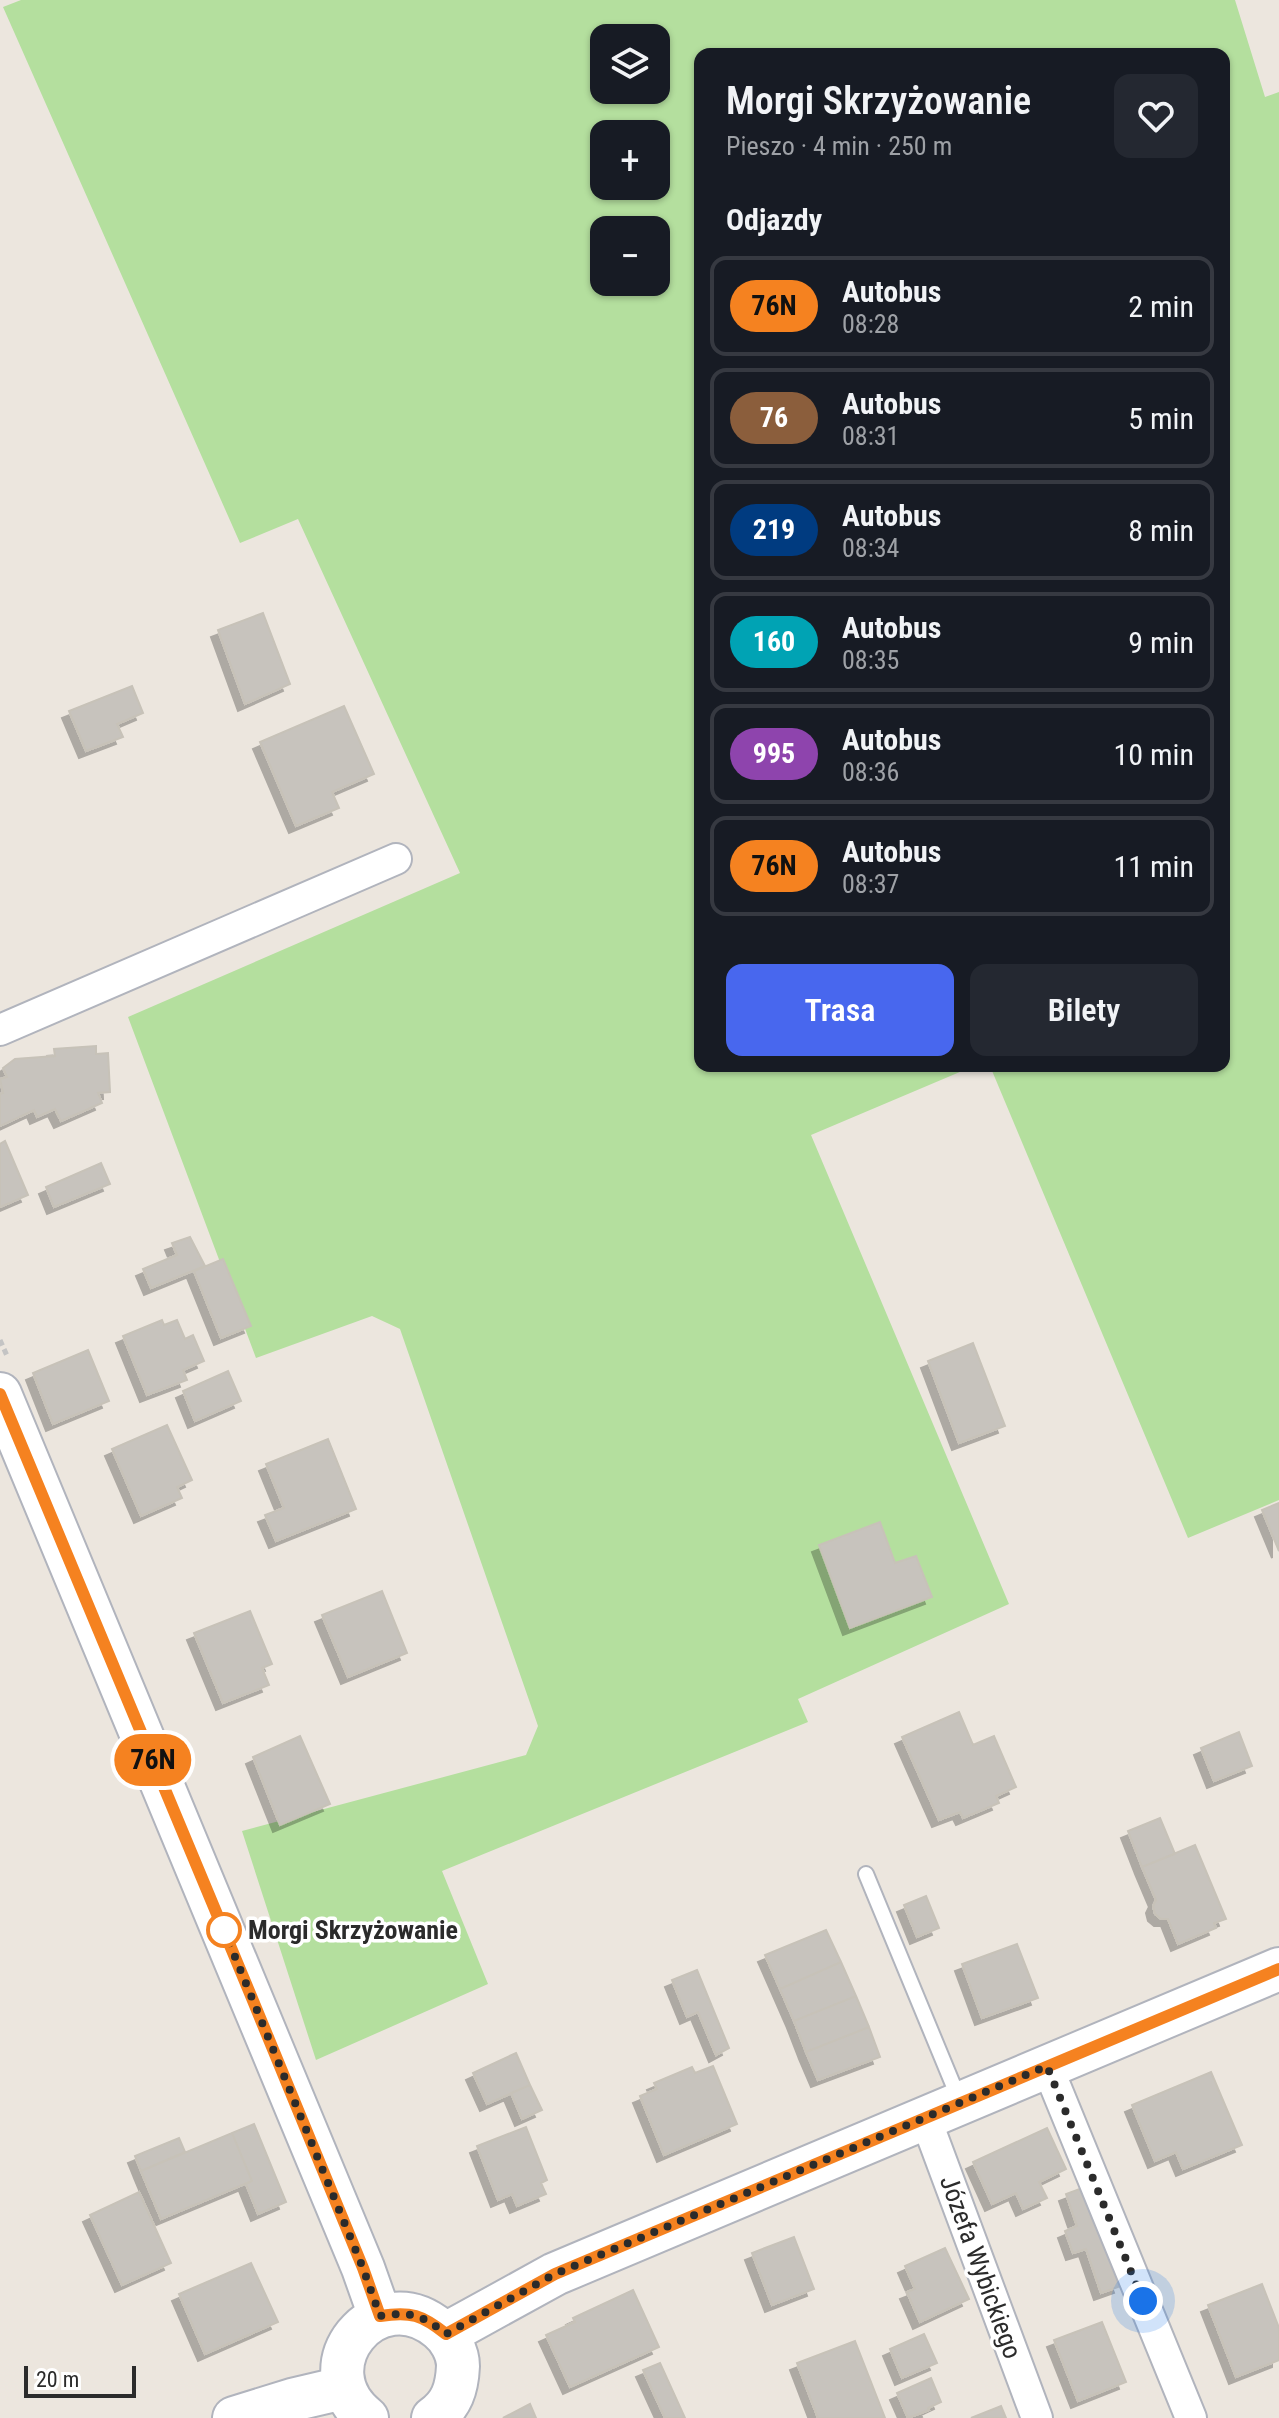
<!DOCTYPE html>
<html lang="pl">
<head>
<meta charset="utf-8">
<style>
  :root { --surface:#171b24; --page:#242831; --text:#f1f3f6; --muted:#9ea1a6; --line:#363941; --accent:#4867ee }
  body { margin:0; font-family:"Roboto Condensed",sans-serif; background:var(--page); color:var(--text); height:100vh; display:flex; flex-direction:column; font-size:30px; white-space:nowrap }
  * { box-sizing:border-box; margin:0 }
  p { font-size:26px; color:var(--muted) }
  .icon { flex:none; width:44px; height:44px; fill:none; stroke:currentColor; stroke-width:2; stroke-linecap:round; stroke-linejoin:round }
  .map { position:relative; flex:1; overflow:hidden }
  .sheet { position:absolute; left:694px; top:48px; width:536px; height:1024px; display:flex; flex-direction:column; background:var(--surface); border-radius:16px; box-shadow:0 2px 6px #0004 }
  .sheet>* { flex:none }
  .badge { padding:0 16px; border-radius:26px; font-size:28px; line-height:52px }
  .tools { position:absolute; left:590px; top:24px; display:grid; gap:16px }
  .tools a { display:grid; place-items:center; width:80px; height:80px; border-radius:16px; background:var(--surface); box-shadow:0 2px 6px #0004; font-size:40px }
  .scale { position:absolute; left:24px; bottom:20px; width:112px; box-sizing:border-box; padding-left:8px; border:4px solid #2b2b2b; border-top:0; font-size:22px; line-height:28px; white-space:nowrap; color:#2b2b2b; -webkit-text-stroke:6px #fff; paint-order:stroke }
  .you { position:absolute; width:40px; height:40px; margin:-20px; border:6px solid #fff; border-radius:50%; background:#1a73e8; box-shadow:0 0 0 12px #1a73e833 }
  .map>.badge { position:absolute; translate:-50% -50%; box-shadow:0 0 0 4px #fff }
  h2 { padding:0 32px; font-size:30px; line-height:72px }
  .round { display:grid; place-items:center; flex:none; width:84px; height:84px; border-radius:16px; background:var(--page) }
  .summary { display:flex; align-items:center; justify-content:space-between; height:136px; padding:0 32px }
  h1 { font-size:38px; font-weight:600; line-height:60px }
  .action { display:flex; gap:16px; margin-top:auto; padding:16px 32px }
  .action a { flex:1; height:92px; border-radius:16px; background:var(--accent); color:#fff; font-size:32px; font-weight:600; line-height:92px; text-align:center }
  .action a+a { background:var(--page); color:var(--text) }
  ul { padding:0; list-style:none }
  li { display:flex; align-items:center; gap:24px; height:100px; margin:0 16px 12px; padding:0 16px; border:4px solid var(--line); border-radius:16px }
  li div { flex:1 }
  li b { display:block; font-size:30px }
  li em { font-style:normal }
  li .badge { min-width:88px; font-weight:700; text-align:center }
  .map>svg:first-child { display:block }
  .green { fill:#b4df9e; fill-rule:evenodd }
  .building { fill:#c7c3bd; stroke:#c7c2b8; stroke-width:2; filter:url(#shadow) }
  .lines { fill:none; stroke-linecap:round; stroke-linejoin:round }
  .lane-casing { stroke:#b1b4bd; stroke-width:18 }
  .street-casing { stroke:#b1b4bd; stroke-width:34 }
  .secondary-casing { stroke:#b1b4bd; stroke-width:46 }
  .path { stroke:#c4c4c4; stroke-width:5; stroke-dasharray:6 4; stroke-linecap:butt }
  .lane { stroke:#fff; stroke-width:14 }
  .street { stroke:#fff; stroke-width:30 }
  .secondary { stroke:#fff; stroke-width:42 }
  .line-casing { stroke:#fff; stroke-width:18 }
  .line { stroke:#f58220; stroke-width:12 }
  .walk { stroke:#2b2b2b; stroke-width:8; stroke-dasharray:0 14.4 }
  .stop-dot { fill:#fff; stroke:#f58220; stroke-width:4 }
  .labels { text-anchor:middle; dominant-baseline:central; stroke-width:7; stroke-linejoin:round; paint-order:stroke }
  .stop-label { font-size:26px; font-weight:bold; fill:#2b2b2b; stroke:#fff; text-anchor:start }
  .street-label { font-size:26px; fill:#2b2b2b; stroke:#fff }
</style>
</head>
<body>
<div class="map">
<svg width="1279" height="2418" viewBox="0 0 1279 2418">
  <defs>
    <filter id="shadow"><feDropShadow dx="-7" dy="7" stdDeviation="0" flood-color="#0004"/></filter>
  </defs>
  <rect width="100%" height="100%" fill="#ece6de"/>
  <path class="green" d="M 21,0 L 1235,0 L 1265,97 L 1279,92 L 1279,1500 L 1188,1538 L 990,1066 L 1224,1066 L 1224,54 L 700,54 L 700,1066 L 974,1066 L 811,1135 L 1009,1604 L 798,1699 L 808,1722 L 442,1871 L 488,1984 L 316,2060 L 242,1831 L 526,1755 L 538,1726 L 400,1329 L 372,1316 L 256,1358 L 128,1017 L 460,873 L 298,519 L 240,543 L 3,7 ZM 604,38 L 656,38 L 656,90 L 604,90 ZM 604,134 L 656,134 L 656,186 L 604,186 ZM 604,230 L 656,230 L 656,282 L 604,282 Z"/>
  <path class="building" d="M 263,613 L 290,684 L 245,704 L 218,630 Z
    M 132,686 L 143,713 L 117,724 L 123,737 L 86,751 L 69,711 Z
    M 344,706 L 374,774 L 332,792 L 339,808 L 296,826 L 260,742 Z
    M 96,1046 L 96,1054 L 108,1053 L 110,1092 L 98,1093 L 102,1103 L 61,1121 L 55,1109 L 37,1117 L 34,1110 L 0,1126 L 0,1094 L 3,1093 L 0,1079 L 7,1077 L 3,1068 L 15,1059 L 55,1056 L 54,1049 Z
    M 5,1141 L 28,1195 L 0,1207 L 0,1144 Z
    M 101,1163 L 110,1184 L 54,1207 L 46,1187 Z
    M 190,1237 L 205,1266 L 151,1288 L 143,1269 L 177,1255 L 172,1243 Z
    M 223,1259 L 251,1326 L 221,1338 L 194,1271 Z
    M 162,1320 L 164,1325 L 177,1320 L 185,1339 L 193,1335 L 204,1361 L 183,1370 L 187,1380 L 147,1395 L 123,1336 Z
    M 973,1343 L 1005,1426 L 959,1443 L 928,1361 Z
    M 88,1350 L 109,1401 L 53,1424 L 33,1373 Z
    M 228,1371 L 241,1401 L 195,1421 L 183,1391 Z
    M 167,1425 L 192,1480 L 177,1487 L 182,1498 L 141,1516 L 112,1449 Z
    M 328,1439 L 356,1509 L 276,1541 L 265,1515 L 284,1508 L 266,1464 Z
    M 1279,1503 L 1279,1551 L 1262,1510 Z
    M 880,1522 L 895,1563 L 916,1556 L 932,1597 L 850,1628 L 819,1545 Z
    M 382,1591 L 407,1653 L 348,1677 L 322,1615 Z
    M 250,1611 L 272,1664 L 262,1668 L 269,1685 L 223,1703 L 194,1633 Z
    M 959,1712 L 973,1745 L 994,1736 L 1016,1787 L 996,1796 L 999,1803 L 963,1818 L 960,1812 L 939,1820 L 902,1737 Z
    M 1239,1732 L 1252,1766 L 1214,1781 L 1201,1748 Z
    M 300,1736 L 330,1804 L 280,1825 L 253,1757 Z
    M 1160,1818 L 1175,1854 L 1142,1867 L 1128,1831 Z
    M 1195,1845 L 1226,1919 L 1214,1923 L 1216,1928 L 1178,1944 L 1168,1919 L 1161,1919 L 1155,1914 L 1153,1906 L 1156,1900 L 1142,1867 Z
    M 926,1896 L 939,1928 L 917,1937 L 904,1905 Z
    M 826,1930 L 841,1962 L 780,1989 L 765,1955 Z
    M 1017,1944 L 1038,1998 L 982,2018 L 962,1964 Z
    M 841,1962 L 856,1996 L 794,2021 L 780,1989 Z
    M 697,1970 L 729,2048 L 716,2055 L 698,2012 L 687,2017 L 672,1980 Z
    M 856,1996 L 869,2027 L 806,2052 L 794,2021 Z
    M 869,2027 L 880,2057 L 818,2080 L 806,2052 Z
    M 516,2053 L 530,2085 L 487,2104 L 473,2073 Z
    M 713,2066 L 737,2124 L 664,2155 L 640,2096 L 657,2089 L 654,2083 L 692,2067 L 695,2073 Z
    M 1211,2072 L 1242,2145 L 1183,2169 L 1176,2152 L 1155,2161 L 1132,2105 Z
    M 530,2085 L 542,2110 L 522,2119 L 511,2093 Z
    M 254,2124 L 286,2202 L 258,2214 L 246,2184 L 252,2181 L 232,2133 Z
    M 526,2127 L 547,2180 L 541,2183 L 546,2194 L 517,2206 L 512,2194 L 498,2200 L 477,2146 Z
    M 1047,2128 L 1066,2169 L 1039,2182 L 1047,2198 L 1023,2209 L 1016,2193 L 992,2204 L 973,2162 Z
    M 232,2133 L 252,2181 L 161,2219 L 141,2171 Z
    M 179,2138 L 185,2152 L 141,2171 L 135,2156 Z
    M 1085,2187 L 1121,2286 L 1101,2293 L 1086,2249 L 1073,2253 L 1065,2231 L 1077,2226 L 1066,2194 Z
    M 139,2192 L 171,2263 L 122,2285 L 90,2215 Z
    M 794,2237 L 814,2289 L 772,2305 L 752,2253 Z
    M 945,2248 L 969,2299 L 920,2322 L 907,2292 L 915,2289 L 905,2266 Z
    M 251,2263 L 278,2322 L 205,2354 L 179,2294 Z
    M 1262,2284 L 1279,2328 L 1279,2360 L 1236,2377 L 1208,2305 Z
    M 633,2290 L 659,2347 L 570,2387 L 546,2335 L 575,2322 L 573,2318 Z
    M 1102,2322 L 1126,2382 L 1078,2401 L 1054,2340 Z
    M 924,2334 L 937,2363 L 902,2378 L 890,2349 Z
    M 855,2341 L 885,2418 L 818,2418 L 797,2363 Z
    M 660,2363 L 685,2418 L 665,2418 L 643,2370 Z
    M 931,2378 L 941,2402 L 928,2408 L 929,2410 L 908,2418 L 897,2393 Z
    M 530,2404 L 536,2418 L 503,2418 Z
    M 1001,2406 L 1006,2418 L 971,2418 Z"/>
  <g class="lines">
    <defs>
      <path id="lane" d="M 866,1874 L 959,2099"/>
      <path id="street" d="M 0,1030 L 396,859
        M 1047,2066 L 1191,2418
        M 925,2117 L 1037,2418"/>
      <path id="secondary" d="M 0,1394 L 363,2268 L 380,2316
        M 446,2334 L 555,2274 L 1279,1969
        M 234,2418 L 292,2400 L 343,2388
        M 367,2418 C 303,2368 376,2277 439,2329 C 449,2337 458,2352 458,2366 C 457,2388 452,2405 433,2418"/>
    </defs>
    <use href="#lane" class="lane-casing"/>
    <use href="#street" class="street-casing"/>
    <use href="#secondary" class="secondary-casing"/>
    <path class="path" d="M 0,1340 L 8,1358"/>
    <use href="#lane" class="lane"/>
    <use href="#street" class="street"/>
    <use href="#secondary" class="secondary"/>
  </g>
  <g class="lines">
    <defs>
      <path id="line" d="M 0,1394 L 249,1991 L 363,2268 L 380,2316 C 411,2311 422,2315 446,2334 L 555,2274 L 1279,1969"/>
    </defs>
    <use href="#line" class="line-casing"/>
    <use href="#line" class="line"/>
    <path class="walk" d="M 224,1930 L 363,2268 L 380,2316 C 411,2311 422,2315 446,2334 L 555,2274 L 1047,2066 L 1143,2301"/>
  </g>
  <circle class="stop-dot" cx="224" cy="1930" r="16"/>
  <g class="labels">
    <g class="stop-label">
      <text x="248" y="1930">Morgi Skrzyżowanie</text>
    </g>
    <g class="street-label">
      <text transform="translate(981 2267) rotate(70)">Józefa Wybickiego</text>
    </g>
  </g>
</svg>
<div class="tools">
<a><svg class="icon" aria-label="layers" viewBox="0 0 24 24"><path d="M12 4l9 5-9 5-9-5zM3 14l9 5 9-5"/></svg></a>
<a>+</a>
<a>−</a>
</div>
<div class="scale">20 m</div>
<div class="you" style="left:1143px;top:2301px"></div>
<b class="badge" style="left:153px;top:1760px;background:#f58220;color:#111">76N</b>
<section class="sheet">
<div class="summary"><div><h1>Morgi Skrzyżowanie</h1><p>Pieszo · 4 min · 250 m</p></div><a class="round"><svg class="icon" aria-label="heart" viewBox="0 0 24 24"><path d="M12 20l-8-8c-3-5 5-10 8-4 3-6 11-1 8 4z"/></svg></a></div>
<h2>Odjazdy</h2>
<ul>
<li><span class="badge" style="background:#f58220;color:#111">76N</span><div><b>Autobus</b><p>08:28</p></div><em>2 min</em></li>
<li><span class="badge" style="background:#8b5e3c;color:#fff">76</span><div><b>Autobus</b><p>08:31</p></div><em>5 min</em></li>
<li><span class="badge" style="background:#003b80;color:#fff">219</span><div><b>Autobus</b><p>08:34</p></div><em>8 min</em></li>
<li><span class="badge" style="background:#00a3b4;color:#fff">160</span><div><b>Autobus</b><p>08:35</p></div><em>9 min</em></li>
<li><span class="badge" style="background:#8e44ad;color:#fff">995</span><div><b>Autobus</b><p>08:36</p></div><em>10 min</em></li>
<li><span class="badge" style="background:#f58220;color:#111">76N</span><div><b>Autobus</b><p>08:37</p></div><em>11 min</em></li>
</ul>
<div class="action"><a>Trasa</a><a>Bilety</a></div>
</section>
</div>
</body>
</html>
